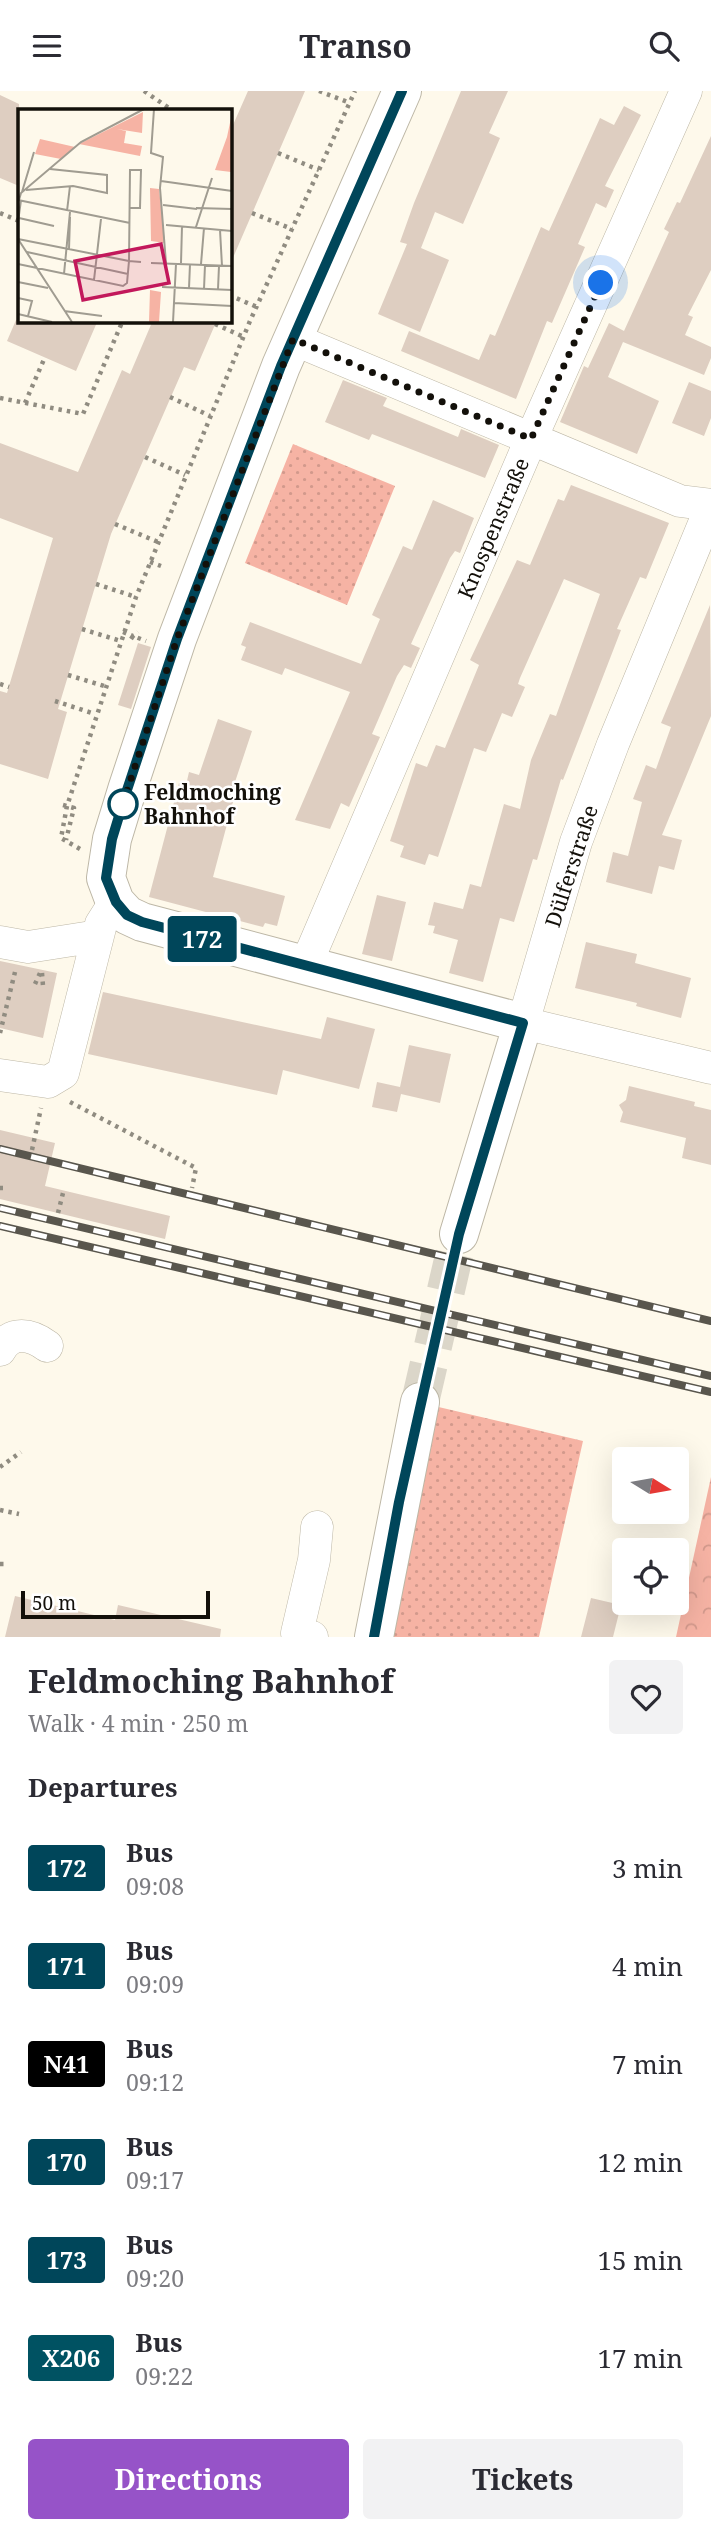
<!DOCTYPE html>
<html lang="en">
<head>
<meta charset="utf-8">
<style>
  :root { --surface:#fff; --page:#f2f2f3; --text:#2b2b33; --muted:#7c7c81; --accent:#9653c8 }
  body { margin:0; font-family:"Noto Serif",serif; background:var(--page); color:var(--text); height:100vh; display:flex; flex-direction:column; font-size:26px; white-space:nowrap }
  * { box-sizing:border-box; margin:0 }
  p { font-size:23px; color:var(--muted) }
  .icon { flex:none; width:38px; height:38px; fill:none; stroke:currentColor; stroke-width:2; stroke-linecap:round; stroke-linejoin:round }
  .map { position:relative; height:1546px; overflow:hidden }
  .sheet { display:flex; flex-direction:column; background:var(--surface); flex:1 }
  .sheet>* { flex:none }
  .badge { padding:0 14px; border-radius:5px; font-size:24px; line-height:46px }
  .needle { width:46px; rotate:101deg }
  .tools { position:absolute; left:612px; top:1356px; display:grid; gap:14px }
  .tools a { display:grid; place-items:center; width:77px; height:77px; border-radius:7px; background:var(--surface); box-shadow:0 7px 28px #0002; font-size:35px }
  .scale { position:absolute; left:21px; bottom:18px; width:189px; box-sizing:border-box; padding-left:7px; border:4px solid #13100a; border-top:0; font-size:19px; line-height:24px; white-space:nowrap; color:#13100a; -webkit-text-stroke:5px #fff; paint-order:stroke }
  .you { position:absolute; width:35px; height:35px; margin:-18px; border:5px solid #fff; border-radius:50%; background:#1a73e8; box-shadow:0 0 0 10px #1a73e833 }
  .map>.badge { position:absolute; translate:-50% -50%; box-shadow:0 0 0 4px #fff }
  h2 { padding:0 28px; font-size:26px; line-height:63px }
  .round { display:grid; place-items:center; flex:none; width:74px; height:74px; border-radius:7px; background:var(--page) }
  .headline { display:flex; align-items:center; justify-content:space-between; height:119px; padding:0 28px }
  h1 { font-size:33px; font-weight:700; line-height:52px }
  .button { display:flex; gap:14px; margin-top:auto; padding:14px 28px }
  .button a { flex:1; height:80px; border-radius:7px; background:var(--accent); color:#fff; font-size:28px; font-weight:700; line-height:80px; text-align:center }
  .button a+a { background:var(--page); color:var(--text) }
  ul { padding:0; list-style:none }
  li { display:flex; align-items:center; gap:21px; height:98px; padding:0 28px }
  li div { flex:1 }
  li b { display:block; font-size:26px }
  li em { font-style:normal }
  li .badge { min-width:77px; font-weight:700; text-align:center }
  header { display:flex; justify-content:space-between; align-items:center; height:91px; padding:0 28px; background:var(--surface); font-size:32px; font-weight:700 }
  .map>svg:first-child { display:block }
  .green { fill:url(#green-dots) }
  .forest { fill:url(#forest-crowns) }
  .building { fill:#decec1 }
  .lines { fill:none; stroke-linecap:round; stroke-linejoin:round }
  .major-tunnel { stroke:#dbd6c9; stroke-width:38; stroke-dasharray:38 19; stroke-linecap:butt }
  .minor-casing { stroke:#bdb7a6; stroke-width:33 }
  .major-casing { stroke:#bdb7a6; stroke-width:40 }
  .path { stroke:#908c81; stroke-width:4.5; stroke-dasharray:3.5 5; stroke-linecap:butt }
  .minor { stroke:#fff; stroke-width:32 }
  .major { stroke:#fff; stroke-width:38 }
  .rail-casing { stroke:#59564d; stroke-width:8 }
  .rail { stroke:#fff; stroke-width:5; stroke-dasharray:16; stroke-linecap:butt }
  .line-casing { stroke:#fff; stroke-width:16 }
  .line { stroke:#00465a; stroke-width:10 }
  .walk { stroke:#13100a; stroke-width:7; stroke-dasharray:0 12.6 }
  .stop-dot { fill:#fff; stroke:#00465a; stroke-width:3.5 }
  .labels { text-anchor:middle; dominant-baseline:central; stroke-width:5; stroke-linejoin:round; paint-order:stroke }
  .street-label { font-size:21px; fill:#13100a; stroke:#fff }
  .stop-label { font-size:21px; font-weight:bold; fill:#13100a; stroke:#fff; text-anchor:start }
  .inset-road { fill:none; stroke:#a09c91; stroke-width:2 }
  .view { fill:#c2185b; fill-opacity:0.15; stroke:#c2185b; stroke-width:3.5 }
  .inset-edge { fill:none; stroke:#13100a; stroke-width:3.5 }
</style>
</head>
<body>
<header><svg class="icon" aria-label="menu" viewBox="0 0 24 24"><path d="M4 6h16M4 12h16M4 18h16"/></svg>Transo<svg class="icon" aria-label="search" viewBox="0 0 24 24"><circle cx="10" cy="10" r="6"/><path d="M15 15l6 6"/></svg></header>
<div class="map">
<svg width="711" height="1546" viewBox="0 0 711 1546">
  <defs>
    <pattern id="green-dots" width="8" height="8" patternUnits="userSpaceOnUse" patternTransform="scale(1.75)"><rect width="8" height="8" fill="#f6b3a4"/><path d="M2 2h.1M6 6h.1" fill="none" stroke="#d2998c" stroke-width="1.8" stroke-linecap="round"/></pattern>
    <pattern id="forest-crowns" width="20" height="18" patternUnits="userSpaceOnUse" patternTransform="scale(1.75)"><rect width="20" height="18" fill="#f6b3a4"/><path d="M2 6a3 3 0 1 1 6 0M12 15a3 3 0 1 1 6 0" fill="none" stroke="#d2998c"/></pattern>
  </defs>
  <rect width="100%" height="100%" fill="#fef9eb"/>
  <path class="green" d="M 293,353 L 395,395 L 347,514 L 245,472 Z
    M 430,1314 L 583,1350 L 539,1546 L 389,1546 Z"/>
  <path class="forest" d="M 711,1386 L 711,1546 L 676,1546 Z"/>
  <path class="building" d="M 248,0 L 305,0 L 229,176 L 229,43 Z
    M 461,0 L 508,0 L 489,42 L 500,47 L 463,133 L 435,121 L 421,157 L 449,169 L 420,241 L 378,223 L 407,153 L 400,151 L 414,112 Z
    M 0,4 L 19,13 L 19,95 L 0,87 Z
    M 624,15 L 641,24 L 605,95 L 614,99 L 606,117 L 596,112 L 578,153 L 585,156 L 552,232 L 547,230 L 516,308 L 401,260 L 409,240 L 479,269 L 490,243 L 495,245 L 541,136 L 549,140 L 600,27 L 614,34 Z
    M 711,45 L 711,179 L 688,224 L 693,226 L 685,244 L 711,256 L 711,267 L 704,284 L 623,251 L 608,286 L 659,310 L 637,363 L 560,331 L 584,275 L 588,277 L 609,232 L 624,240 L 669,141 L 664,138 L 677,111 L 680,112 Z
    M 16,229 L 98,229 L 76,280 L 7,250 Z
    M 153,229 L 217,229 L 195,280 L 184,276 L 111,443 L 58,618 L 67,621 L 48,688 L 0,673 L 0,600 L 7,602 L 53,447 L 0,427 L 0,352 L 78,381 L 122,279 L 130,283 Z
    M 343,289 L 387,307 L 383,315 L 458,346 L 461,338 L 499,354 L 485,387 L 372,343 L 369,349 L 325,331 Z
    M 689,291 L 711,300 L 711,327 L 704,345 L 672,332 Z
    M 571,394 L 669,432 L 646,488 L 640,486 L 617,538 L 621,539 L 563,689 L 561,688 L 537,769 L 533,768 L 514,831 L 500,827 L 483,891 L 449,882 L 458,849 L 433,842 L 435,835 L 428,834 L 434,811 L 463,818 L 470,793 L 481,796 L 504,713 L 520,718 L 531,669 L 550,623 L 556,625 L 600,503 L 564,488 L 520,587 L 518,593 L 525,596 L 512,626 L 502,622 L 486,661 L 474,657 L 438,766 L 429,763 L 425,774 L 400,766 L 404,755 L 390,750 L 416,672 L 427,676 L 436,654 L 445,657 L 479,574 L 470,569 L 517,469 L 530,474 L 558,408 L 564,410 Z
    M 433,409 L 474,427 L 460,462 L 455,460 L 450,467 L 411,553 L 420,557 L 411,577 L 404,574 L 397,585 L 372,643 L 380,646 L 349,716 L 341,712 L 330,738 L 295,729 L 350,601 L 285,577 L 282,584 L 241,569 L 246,556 L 241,554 L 250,531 L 361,573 L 380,528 L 372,524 L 403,455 L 412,459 Z
    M 710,514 L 711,625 L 662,744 L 682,749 L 674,779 L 659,775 L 652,803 L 606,791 L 613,761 L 628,765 L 642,711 L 633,708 L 646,674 L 656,678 L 671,636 L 661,632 Z
    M 138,552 L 151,556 L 131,618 L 118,614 Z
    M 218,628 L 252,640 L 230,706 L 234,707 L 213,786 L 285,805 L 277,835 L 265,832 L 263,836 L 149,806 L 179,692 L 186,694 L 189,681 L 199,684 Z
    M 377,804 L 406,811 L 392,870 L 362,863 Z
    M 586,851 L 637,863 L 635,872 L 691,887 L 681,927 L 636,915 L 637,912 L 575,897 Z
    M 0,870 L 57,882 L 43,947 L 0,937 Z
    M 103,901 L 321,948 L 327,926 L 375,938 L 359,998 L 283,979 L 277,1004 L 88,963 Z
    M 409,954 L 451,963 L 440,1012 L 401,1003 L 397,1021 L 372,1016 L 377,991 L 400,996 Z
    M 629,995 L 695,1011 L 694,1015 L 711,1019 L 711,1074 L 682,1067 L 686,1047 L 620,1031 L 623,1021 L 619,1014 L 626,1009 Z
    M 0,1039 L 55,1052 L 45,1095 L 170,1125 L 165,1148 L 0,1108 Z
    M 15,1505 L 115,1529 L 118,1514 L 221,1538 L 220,1546 L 5,1546 Z
    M 591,1507 L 621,1514 L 613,1546 L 581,1546 Z"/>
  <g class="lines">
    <path class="major-tunnel" d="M 420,1311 L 459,1143"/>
    <defs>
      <path id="minor" d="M 293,248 L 680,410 L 711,414
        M 711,416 L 613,653 L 576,751 L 523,932 L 711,977
        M 0,851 L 28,856 L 98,845
        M 305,876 L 531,348 L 686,0
        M 0,984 L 48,991 L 63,982 L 101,833 L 115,811
        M 0,1259 C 11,1239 31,1243 47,1255
        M 312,1546 L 297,1542 L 314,1469 L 317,1436"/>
      <path id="major" d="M 402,0 L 281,275 L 177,548 L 127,699 L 112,748 L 106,787 L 115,811 L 127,824 L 142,831 L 523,932 L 459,1143
        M 374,1546 L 420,1311"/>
    </defs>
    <use href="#minor" class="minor-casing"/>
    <use href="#major" class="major-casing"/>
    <path class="path" d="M 144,0 L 172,19
      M 319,0 L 350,12
      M 278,62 L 319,79
      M 0,122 L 19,130
      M 252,122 L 292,138
      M 229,204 L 257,216
      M 215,233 L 244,246
      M 170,306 L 210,325
      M 0,307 L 83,323 L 123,229
      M 25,312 L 45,266
      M 145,366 L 185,384
      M 115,433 L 158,451
      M 150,471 L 161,475
      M 96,493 L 136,506
      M 82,538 L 121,550
      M 123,541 L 133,545 L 138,541
      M 131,548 L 133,545 L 146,550
      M 68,584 L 104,595
      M 0,593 L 9,596
      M 55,610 L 95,623
      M 63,714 L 74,717 L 66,749
      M 80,758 L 61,747 L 67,715 L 136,506 L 250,230 L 355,0
      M 42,882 L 43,895
      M 35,893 L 40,882
      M 0,942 L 15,881
      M 70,1011 L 196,1077 L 192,1097
      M 32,1059 L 41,1017
      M 0,1097 L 3,1097
      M 58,1122 L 64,1098
      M 0,1376 L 21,1361
      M 0,1419 L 19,1423
      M 0,1473 L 6,1473"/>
    <use href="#minor" class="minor"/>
    <use href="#major" class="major"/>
    <defs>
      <path id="rail" d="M 0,1058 L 711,1230
        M 0,1117 L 711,1285
        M 0,1135 L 711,1301"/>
    </defs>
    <use href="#rail" class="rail-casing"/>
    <use href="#rail" class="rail"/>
  </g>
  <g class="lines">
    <defs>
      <path id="line" d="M 374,1546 L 399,1411 L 459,1143 L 523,932 L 142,831 L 127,824 L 116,811 L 106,787 L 112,748 L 127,699 L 177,548 L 281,275 L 402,0"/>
    </defs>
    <use href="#line" class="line-casing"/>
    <use href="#line" class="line"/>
    <path class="walk" d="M 123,713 L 121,718 L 177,548 L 293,248 L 531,348 L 601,192"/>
  </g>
  <circle class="stop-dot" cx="123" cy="713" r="14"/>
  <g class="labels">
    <g class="street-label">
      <text transform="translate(493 437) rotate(-67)">Knospenstraße</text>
      <text transform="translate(571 775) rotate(-72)">Dülferstraße</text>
    </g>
    <g class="stop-label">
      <text x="144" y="701">Feldmoching<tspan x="144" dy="24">Bahnhof</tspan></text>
    </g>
  </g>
  <g transform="translate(18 18)">
    <rect width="214" height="214" fill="#fef9eb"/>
    <path d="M 125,3 L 124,24 L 99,20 L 108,22 L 106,34 L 124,37 L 122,47 L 61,35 ZM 213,9 L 213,63 L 197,61 L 209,28 ZM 22,30 L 57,38 L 43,50 L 17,45 ZM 132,79 L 141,80 L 147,134 L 133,132 ZM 132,181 L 143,183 L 141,213 L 131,213 Z" fill="#f6b3a4"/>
    <path class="inset-road" d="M 136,0 L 133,44 L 145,48 L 142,79 L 148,154M 143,72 L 214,82M 8,81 L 55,77 L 89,84 L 89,66 L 32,60M 4,83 L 16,43M 0,91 L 112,114M 1,91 L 3,84 L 63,33 L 126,0M 145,96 L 179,100M 178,99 L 214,100M 49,102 L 52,77M 1,109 L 36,117M 0,113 L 3,91M 148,116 L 214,122M 178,118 L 194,69M 202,121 L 204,157M 0,130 L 111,152 L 112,61 L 123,61 L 122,99 L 112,99M 0,130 L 54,213M 51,140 L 52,108M 9,143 L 110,165M 133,154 L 214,157M 163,154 L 164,117M 0,155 L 105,177 L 109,174 L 111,152 L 123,153M 183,155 L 186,119M 46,165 L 52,103M 76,171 L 83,110M 0,173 L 30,179M 144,178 L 214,181M 171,179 L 172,155M 186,180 L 187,156M 200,180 L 201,157M 0,189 L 14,192 L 10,207M 156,194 L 214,197M 46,202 L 84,207M 0,205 L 34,213M 155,213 L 158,155"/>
    <path class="view" d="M 143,135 L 151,174 L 65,191 L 57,152 Z"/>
    <rect width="214" height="214" class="inset-edge"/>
  </g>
</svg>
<div class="tools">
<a><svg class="needle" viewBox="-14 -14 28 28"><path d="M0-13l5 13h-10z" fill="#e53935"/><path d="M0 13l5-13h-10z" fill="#7c7c81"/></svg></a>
<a><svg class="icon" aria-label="locate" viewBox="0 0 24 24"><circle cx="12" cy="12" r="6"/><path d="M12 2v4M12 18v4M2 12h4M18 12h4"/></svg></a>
</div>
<div class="scale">50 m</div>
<div class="you" style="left:601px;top:192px"></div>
<b class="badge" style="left:202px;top:848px;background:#00465a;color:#fff">172</b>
</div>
<section class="sheet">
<div class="headline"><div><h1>Feldmoching Bahnhof</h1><p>Walk · 4 min · 250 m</p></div><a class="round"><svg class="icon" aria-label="heart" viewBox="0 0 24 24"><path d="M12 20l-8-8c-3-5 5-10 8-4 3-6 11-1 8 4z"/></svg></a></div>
<h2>Departures</h2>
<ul>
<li><span class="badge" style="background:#00465a;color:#fff">172</span><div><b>Bus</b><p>09:08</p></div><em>3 min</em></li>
<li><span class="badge" style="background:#00465a;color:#fff">171</span><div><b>Bus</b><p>09:09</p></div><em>4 min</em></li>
<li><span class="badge" style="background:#000;color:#fff">N41</span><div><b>Bus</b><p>09:12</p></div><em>7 min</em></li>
<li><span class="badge" style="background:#00465a;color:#fff">170</span><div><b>Bus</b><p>09:17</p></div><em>12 min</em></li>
<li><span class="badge" style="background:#00465a;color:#fff">173</span><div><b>Bus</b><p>09:20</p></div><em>15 min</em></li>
<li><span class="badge" style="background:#005262;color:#fff">X206</span><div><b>Bus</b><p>09:22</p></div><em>17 min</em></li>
</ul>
<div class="button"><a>Directions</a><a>Tickets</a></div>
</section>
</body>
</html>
